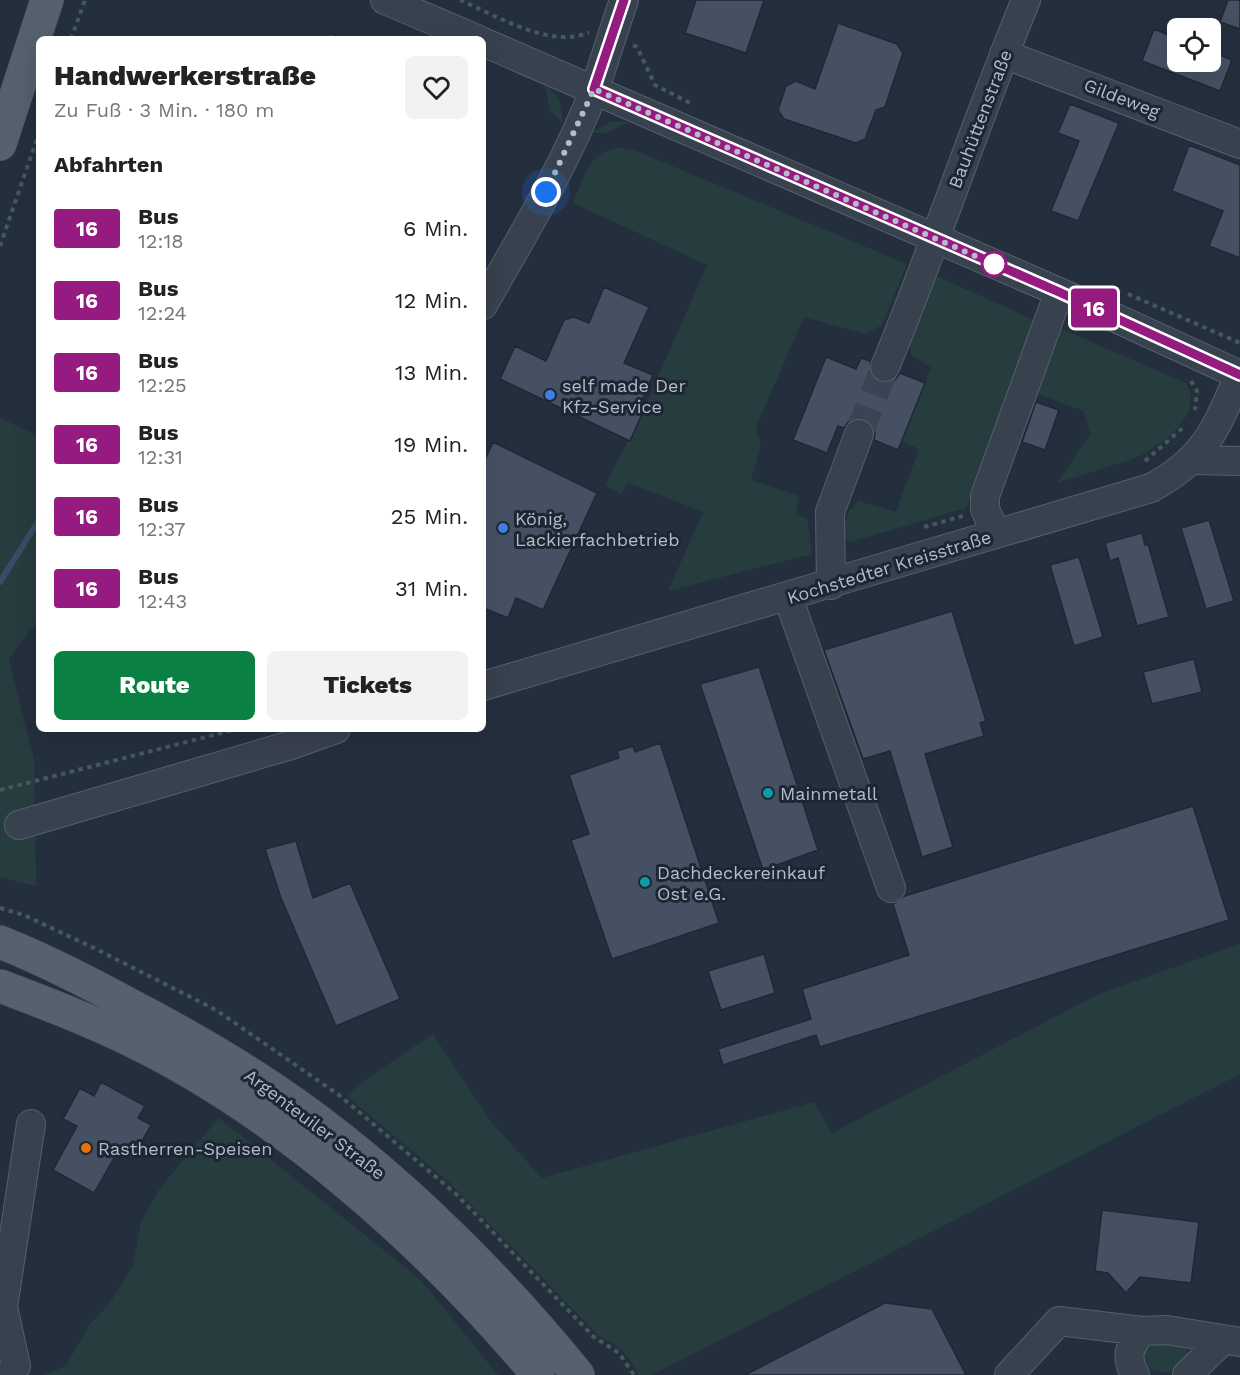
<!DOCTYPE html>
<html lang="de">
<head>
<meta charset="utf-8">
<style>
  :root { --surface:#fff; --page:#f2f2f2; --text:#222; --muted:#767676; --accent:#0b8043 }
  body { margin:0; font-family:"Work Sans",sans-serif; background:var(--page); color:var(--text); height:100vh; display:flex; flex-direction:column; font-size:22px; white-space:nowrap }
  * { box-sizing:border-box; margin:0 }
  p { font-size:20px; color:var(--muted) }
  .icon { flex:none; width:33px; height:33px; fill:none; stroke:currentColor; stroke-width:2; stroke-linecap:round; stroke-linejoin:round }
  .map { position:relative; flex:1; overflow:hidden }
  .side { position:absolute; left:36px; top:36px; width:450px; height:696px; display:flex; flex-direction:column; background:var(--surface); border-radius:9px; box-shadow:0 6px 24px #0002 }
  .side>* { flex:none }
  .badge { padding:0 12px; border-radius:4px; font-size:21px; line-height:39px }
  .buttons { position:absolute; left:1167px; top:18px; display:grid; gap:12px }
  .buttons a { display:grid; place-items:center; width:54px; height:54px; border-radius:9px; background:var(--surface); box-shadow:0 6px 24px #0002; font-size:30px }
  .you { position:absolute; width:30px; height:30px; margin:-15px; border:4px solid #fff; border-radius:50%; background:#1a73e8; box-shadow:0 0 0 9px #1a73e833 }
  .map>.badge { position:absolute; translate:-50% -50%; box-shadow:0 0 0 3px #fff }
  h2 { padding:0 18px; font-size:22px; line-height:54px }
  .round { display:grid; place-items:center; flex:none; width:63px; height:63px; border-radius:9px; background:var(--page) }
  .headline { display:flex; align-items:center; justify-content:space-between; height:102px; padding:0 18px }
  h1 { font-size:28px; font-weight:800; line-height:45px }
  .primary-button { display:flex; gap:12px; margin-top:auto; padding:12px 18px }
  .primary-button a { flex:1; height:69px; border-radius:9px; background:var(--accent); color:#fff; font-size:24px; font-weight:800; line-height:69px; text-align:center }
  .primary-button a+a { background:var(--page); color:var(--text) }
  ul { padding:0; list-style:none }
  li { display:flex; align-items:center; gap:18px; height:72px; padding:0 18px }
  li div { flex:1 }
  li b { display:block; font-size:22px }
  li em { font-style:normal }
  li .badge { min-width:66px; font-weight:700; text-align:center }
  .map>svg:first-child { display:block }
  .green { fill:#263c3f }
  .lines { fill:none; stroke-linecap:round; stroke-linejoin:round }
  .stream { stroke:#394c67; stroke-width:6 }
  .building { fill:#455162; stroke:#1f2835; stroke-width:1.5 }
  .minor-tunnel { stroke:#3a4453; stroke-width:28; stroke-dasharray:28 14; stroke-linecap:butt }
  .minor-casing { stroke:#565f6c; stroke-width:30 }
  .major-casing { stroke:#414a57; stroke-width:34 }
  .path { stroke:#44595c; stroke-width:4; stroke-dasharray:4.5 4.5; stroke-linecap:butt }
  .minor { stroke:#38414e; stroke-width:28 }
  .major { stroke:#56606e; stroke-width:33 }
  .line-casing { stroke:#fff; stroke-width:14 }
  .line { stroke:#951b81; stroke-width:9 }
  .walk { stroke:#b4bcc9; stroke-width:6; stroke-dasharray:0 10.8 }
  .stop-dot { fill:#fff; stroke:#951b81; stroke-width:3 }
  .shop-dot { fill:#3f7fe0; stroke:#1d2633; stroke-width:2 }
  .culture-dot { fill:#0f9aa8; stroke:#1d2633; stroke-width:2 }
  .food-dot { fill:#e8710a; stroke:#1d2633; stroke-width:2 }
  .labels { text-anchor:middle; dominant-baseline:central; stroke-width:6; stroke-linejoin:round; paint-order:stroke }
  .street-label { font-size:18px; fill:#b4bcc9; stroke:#1d2633 }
  .poi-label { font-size:18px; fill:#b4bcc9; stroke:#1d2633; text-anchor:start }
</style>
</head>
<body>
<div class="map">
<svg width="1240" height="1375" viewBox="0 0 1240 1375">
  <rect width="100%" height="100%" fill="#242f3e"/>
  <path class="green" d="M 545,84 L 559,98 L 563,123 L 550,111 Z
    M 612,121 L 628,122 L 607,133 L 589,133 Z
    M 620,147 L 636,151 L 907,264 L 882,325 L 865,334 L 804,317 L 756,427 L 761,444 L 751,480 L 798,496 L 796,515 L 807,518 L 812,554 L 668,591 L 703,512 L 627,482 L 622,494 L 605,486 L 645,407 L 707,265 L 573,203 C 585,176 587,153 620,147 Z
    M 934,275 L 1034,320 L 966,508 L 850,542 L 841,532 L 849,511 L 859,501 L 896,512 L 919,449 L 902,441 L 931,367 L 912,356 L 908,341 Z
    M 1057,327 L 1186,383 C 1205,415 1162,445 1136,458 L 1057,483 L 1090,434 L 1084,411 L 1027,390 Z
    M 0,418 L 39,436 L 39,619 L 9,659 L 34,759 L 36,886 L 0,877 Z
    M 1240,944 L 1240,1074 L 652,1375 L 639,1375 C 628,1356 620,1345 599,1336 L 451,1184 L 347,1096 L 362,1082 L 433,1034 L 492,1123 L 542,1178 L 814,1102 L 832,1133 L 1101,993 Z
    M 219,1118 L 421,1280 L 498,1375 L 44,1375 L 66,1366 L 89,1325 L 110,1303 L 133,1265 L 141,1222 L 160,1188 Z
    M 1154,1342 L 1185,1347 L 1189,1354 L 1187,1365 C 1171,1375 1152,1375 1141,1362 L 1145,1349 Z"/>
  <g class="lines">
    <path class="stream" d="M 330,39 L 331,38
      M 0,582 L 39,520"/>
  </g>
  <path class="building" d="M 696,0 L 764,0 L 746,53 L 685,33 Z
    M 1228,0 L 1240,0 L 1240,29 L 1220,22 Z
    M 838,23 L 897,44 L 903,53 L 885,107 L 876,110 L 865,139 L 856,143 L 784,119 L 778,110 L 786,86 L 796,81 L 815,89 Z
    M 1154,29 L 1178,39 L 1178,62 L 1210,62 L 1210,51 L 1232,60 L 1220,91 L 1142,61 Z
    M 1070,104 L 1119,123 L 1078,221 L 1051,211 L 1079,141 L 1058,133 Z
    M 1189,145 L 1240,165 L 1240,258 L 1209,246 L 1223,211 L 1172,191 Z
    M 604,287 L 649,307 L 624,363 L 653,375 L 640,405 L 645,407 L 630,441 L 500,379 L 515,346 L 546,361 L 564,320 L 574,317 L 589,323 Z
    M 826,357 L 856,369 L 861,358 L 870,361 L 872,377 L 879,382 L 895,380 L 900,373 L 925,383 L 898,450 L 874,440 L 875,432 L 872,424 L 865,419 L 857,418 L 849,421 L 844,428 L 838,426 L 827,453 L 793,440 Z
    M 1036,402 L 1059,410 L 1045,450 L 1022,442 Z
    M 493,442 L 597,493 L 543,610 L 516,598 L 508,618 L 483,608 L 483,464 Z
    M 1209,520 L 1234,601 L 1206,609 L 1181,528 Z
    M 1142,533 L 1145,545 L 1148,544 L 1169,617 L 1137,626 L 1118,558 L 1110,561 L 1105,543 Z
    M 1079,557 L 1103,637 L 1074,646 L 1050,565 Z
    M 952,611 L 986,721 L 980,723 L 984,736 L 925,754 L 953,847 L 922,857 L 890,751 L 863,759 L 824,650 Z
    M 1194,659 L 1202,692 L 1152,704 L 1143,672 Z
    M 759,667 L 818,850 L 763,870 L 700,684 Z
    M 660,743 L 719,923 L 612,959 L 571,840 L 589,834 L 569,775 L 619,758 L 617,751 L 633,746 L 635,752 Z
    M 1193,806 L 1229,920 L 820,1047 L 816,1035 L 723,1065 L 718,1049 L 811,1019 L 802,989 L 909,955 L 893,904 L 905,896 Z
    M 296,841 L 313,898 L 350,883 L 400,999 L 336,1026 L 281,898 L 265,849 Z
    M 764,954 L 775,993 L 721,1010 L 708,971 Z
    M 101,1082 L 145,1106 L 138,1118 L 151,1125 L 132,1159 L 118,1151 L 94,1193 L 53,1170 L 77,1126 L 63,1119 L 80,1088 L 94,1096 Z
    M 1102,1210 L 1199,1222 L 1191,1283 L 1140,1277 L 1126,1293 L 1108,1273 L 1095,1271 Z
    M 885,1303 L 932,1309 L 966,1375 L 745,1375 Z"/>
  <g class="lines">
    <path class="minor-tunnel" d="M 859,434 L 885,367"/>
    <defs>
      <path id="minor" d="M 385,0 L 477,39
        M 483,42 L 1059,292 L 1240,375
        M 1004,54 L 1240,144
        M 483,305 C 523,235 566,164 595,88 C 605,59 614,29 624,0
        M 885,367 C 935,246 976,121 1026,0
        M 1193,460 L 1240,461
        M 996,534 L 985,509 L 985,496 L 1059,292
        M 831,585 L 830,512 L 859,434
        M 788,597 L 891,888
        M 483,686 L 1151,488 C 1205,459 1216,429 1239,375
        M 19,825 L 291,745 L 336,729
        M 9,1375 L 16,1366 L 3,1307 L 31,1124
        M 1009,1375 L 1059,1321 L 1142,1331
        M 1135,1375 C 1125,1356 1129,1347 1142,1331 L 1167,1330 L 1240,1342
        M 1187,1375 L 1223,1340"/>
      <path id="major" d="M 0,144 L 47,0
        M 0,942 C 45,960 88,982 130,1005 C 172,1027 213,1050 252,1075 C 373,1152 488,1264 578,1375
        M 0,986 C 43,1002 85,1018 126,1038 C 281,1112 428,1244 538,1375"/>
    </defs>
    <use href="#minor" class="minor-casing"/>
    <use href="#major" class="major-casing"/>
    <path class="path" d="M 460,0 C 495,15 552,50 589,32
      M 71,39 L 85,0
      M 633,45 L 637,47 L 655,85 L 690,103
      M 0,246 L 39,133
      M 1128,294 L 1240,343
      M 1191,381 L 1197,391 L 1195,410
      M 1145,461 L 1185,426
      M 924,527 L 963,516
      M 0,790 L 237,729
      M 0,908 L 24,915 L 96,949 L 216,1010 L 339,1095 L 456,1194 L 594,1337 L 619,1353 L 634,1375"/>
    <use href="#minor" class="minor"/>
    <use href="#major" class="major"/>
  </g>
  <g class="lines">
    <defs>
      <path id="line" d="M 624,0 L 594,89 L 1059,292 L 1240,375"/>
    </defs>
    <use href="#line" class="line-casing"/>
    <use href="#line" class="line"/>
    <path class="walk" d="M 546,192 L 594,89 L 998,266 L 994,264"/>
  </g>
  <circle class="stop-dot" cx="994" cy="264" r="12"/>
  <g class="shop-dot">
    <circle cx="550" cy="395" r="6"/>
    <circle cx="503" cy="528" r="6"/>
  </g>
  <g class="culture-dot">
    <circle cx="768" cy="793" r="6"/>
    <circle cx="645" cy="882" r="6"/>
  </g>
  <circle class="food-dot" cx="86" cy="1148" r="6"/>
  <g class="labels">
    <g class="street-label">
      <text transform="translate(1122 98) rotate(21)">Gildeweg</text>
      <text transform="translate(980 119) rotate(-69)">Bauhüttenstraße</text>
      <text transform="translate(889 567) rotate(-17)">Kochstedter Kreisstraße</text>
      <text transform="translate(315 1124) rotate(37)">Argenteuiler Straße</text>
    </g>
    <g class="poi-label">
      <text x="562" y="385">self made Der<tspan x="562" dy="21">Kfz-Service</tspan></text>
      <text x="515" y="518">König,<tspan x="515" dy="21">Lackierfachbetrieb</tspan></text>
      <text x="780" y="793">Mainmetall</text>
      <text x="657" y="872">Dachdeckereinkauf<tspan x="657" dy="21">Ost e.G.</tspan></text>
      <text x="98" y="1148">Rastherren-Speisen</text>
    </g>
  </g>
</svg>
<div class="buttons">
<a><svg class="icon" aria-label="locate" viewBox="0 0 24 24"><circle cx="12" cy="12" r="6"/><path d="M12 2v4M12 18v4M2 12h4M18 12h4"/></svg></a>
</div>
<div class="you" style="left:546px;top:192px"></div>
<b class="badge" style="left:1094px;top:308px;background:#951b81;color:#fff">16</b>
<section class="side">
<div class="headline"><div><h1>Handwerkerstraße</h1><p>Zu Fuß · 3 Min. · 180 m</p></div><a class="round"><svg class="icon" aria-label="heart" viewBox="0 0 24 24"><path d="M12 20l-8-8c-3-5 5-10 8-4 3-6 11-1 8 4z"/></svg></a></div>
<h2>Abfahrten</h2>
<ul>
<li><span class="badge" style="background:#951b81;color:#fff">16</span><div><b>Bus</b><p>12:18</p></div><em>6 Min.</em></li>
<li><span class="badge" style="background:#951b81;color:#fff">16</span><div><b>Bus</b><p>12:24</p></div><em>12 Min.</em></li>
<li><span class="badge" style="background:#951b81;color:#fff">16</span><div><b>Bus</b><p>12:25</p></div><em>13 Min.</em></li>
<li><span class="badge" style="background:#951b81;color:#fff">16</span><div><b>Bus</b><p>12:31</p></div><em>19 Min.</em></li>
<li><span class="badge" style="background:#951b81;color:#fff">16</span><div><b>Bus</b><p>12:37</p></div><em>25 Min.</em></li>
<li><span class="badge" style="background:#951b81;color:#fff">16</span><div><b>Bus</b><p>12:43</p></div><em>31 Min.</em></li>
</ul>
<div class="primary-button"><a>Route</a><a>Tickets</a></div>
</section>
</div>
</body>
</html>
